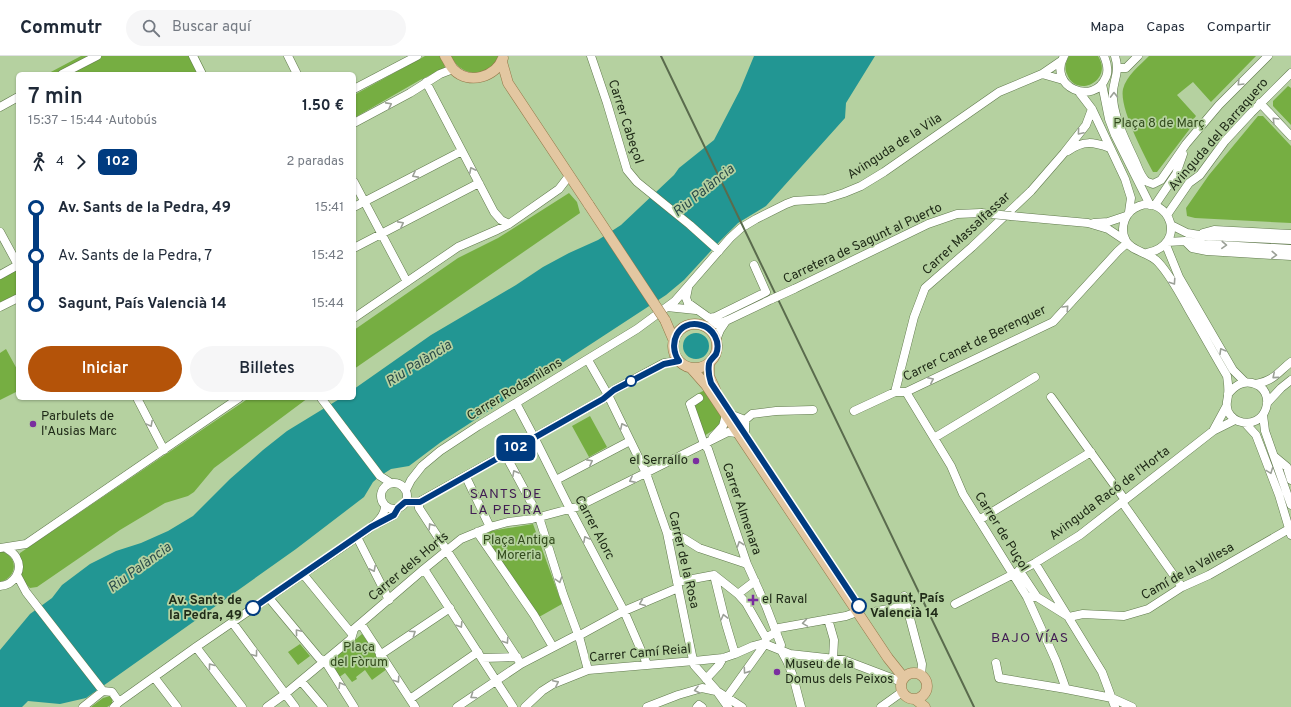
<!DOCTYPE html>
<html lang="es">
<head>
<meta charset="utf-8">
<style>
  :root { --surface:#fff; --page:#f6f6f7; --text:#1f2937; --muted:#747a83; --line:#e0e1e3; --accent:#b45309 }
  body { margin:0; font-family:Overpass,sans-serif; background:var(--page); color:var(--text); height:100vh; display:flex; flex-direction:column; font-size:15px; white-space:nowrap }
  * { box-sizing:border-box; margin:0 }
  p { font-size:13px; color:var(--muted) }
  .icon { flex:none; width:22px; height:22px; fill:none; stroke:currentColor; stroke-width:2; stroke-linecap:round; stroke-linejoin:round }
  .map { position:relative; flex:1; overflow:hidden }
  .panel { position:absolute; left:16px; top:16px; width:340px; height:328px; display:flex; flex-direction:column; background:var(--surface); border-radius:6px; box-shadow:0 1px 3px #0004 }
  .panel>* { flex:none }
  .badge { padding:0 8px; border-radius:6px; font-size:14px; line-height:26px }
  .map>.badge { position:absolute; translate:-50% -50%; box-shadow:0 0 0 2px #fff }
  .legs { display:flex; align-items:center; gap:6px; height:44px; padding:0 12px; font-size:13px }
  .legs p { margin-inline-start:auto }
  .summary { display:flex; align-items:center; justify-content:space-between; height:68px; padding:0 12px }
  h1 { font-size:22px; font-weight:600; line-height:30px }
  .action { display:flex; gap:8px; margin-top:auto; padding:8px 12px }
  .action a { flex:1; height:46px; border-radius:24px; background:var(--accent); color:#fff; font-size:16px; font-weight:600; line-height:46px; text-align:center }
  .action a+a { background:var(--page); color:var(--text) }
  ul { padding:0 12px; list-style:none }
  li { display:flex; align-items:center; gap:14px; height:48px; font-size:15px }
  li i { display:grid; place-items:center; width:6px; height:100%; margin:0 5px; background:currentColor }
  li i::after { content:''; width:10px; height:10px; margin:-5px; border:3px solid; border-radius:50%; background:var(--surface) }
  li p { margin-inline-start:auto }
  li:first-child i { background:linear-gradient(#0000 50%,currentColor 0) }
  li:last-child i { background:linear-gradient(currentColor 50%,#0000 0) }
  header { display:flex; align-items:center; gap:24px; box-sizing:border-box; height:56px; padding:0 20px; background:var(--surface); border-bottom:1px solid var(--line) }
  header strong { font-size:19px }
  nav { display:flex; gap:22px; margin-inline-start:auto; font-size:14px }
  .search { width:280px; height:36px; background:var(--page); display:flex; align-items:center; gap:10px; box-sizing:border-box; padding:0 14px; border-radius:22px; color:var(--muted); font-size:15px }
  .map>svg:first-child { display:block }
  .green { fill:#76ae42 }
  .water { fill:#229693 }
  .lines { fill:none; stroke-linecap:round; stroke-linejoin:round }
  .minor-casing { stroke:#617a4d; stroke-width:9 }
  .major-casing { stroke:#937849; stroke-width:11 }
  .minor { stroke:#fff; stroke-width:8 }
  .major { stroke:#e3c7a1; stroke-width:10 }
  .rail { stroke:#5a6b4d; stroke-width:2 }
  .minor-bridge-casing { stroke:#617a4d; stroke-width:9; stroke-linecap:butt }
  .major-bridge-casing { stroke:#937849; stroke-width:11; stroke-linecap:butt }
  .minor-bridge { stroke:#fff; stroke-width:8 }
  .major-bridge { stroke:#e3c7a1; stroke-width:10 }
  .oneway { stroke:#9ba097 }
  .line-1-casing { stroke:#fff; stroke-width:9 }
  .line-1 { stroke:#003b80; stroke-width:6 }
  .stop-1-dot { fill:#fff; stroke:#003b80; stroke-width:2 }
  .poi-dot { fill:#7a2e9f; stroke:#b5d1a0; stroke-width:1.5 }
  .labels { text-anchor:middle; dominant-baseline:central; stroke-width:3.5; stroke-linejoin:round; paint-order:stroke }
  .street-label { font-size:13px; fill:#202b18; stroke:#b5d1a0 }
  .park-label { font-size:13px; fill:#324a1c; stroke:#b5d1a0 }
  .poi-label { font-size:13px; fill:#202b18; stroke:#b5d1a0; text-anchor:start }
  .stop-label { font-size:13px; font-weight:bold; fill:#202b18; stroke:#b5d1a0; text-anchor:start }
  .water-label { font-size:14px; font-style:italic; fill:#2b4b4a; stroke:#b5d1a0 }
  .neighbourhood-label { font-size:14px; letter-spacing:1px; fill:#411d53; stroke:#b5d1a0 }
</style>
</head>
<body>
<header>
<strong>Commutr</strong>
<div class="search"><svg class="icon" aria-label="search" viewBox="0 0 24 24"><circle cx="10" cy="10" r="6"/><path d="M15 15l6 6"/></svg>Buscar aquí</div>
<nav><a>Mapa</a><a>Capas</a><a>Compartir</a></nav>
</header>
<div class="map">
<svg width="1291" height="651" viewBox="0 0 1291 651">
  <rect width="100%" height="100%" fill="#b5d1a0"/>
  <path class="green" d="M 81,0 L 198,0 L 207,18 L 47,18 Z
    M 425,0 L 442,0 L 445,12 L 420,24 L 354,62 L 354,39 Z
    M 451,0 L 499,0 C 489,23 461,22 451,0 Z
    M 1069,0 L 1098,0 C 1114,25 1076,43 1067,18 C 1064,12 1066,5 1069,0 Z
    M 1149,0 L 1256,0 L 1211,46 L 1193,26 L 1177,39 L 1196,60 L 1193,64 L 1195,66 L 1157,116 L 1153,116 C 1144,99 1119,52 1123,33 C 1126,20 1140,9 1149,0 Z
    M 1288,30 L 1291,32 L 1291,69 L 1273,50 L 1273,45 Z
    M 1258,60 L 1263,60 L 1291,90 L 1291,167 L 1195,162 L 1187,160 L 1186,152 L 1209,119 Z
    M 569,137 L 577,146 L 580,157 L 354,313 L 354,274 L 458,202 L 498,182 Z
    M 18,213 L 18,239 L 0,248 L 0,223 Z
    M 6,293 L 18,315 L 18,335 L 0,344 L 0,297 Z
    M 705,334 L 722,358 L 722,366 L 715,373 L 704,380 L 692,350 L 699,342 L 697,338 Z
    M 249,342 L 308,342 L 214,412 L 194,436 L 188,440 L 165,447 L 120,474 L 37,531 L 30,532 L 17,519 L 20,497 Z
    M 590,360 L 607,391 L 589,401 L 572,370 Z
    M 533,468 L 562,548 L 539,561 L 484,479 L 491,475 Z
    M 0,495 C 19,500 18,521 0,526 Z
    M 362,578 L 387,613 L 372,624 L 365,614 L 356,621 L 357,623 L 352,626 L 345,617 L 338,622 L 329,606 Z
    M 300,588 L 310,600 L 298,609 L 288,596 Z
    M 110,640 L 112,643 L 112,648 L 107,651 L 91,651 L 103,642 Z"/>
  <path class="water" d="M 754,0 L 875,0 L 846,47 L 845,62 L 766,150 L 738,167 L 720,185 L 684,224 L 666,239 L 441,386 L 409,410 L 391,413 L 380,420 L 373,426 L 364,441 L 296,493 L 86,642 L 60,648 L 28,645 L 22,651 L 0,651 L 0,594 L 30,558 L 52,542 L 62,529 L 90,508 L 116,495 L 141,487 L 168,475 L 193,460 L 230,423 L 263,394 L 287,375 L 341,342 L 354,342 L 354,333 L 431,279 L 516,229 L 543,211 L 569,197 L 598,184 L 621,169 L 674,119 L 679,112 L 714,84 L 740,34 Z
    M683 290a13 13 0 1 1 26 0a13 13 0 1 1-26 0Z"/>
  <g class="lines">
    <defs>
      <path id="minor" d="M 193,0 L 202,18
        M 288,0 L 297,18
        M 591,0 L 607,47 L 627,114 L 637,126 L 690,169 L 719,195
        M 1064,0 C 1047,31 1094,51 1106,21 C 1109,14 1107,7 1104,0
        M 1115,0 C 1121,19 1111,26 1113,43 C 1115,65 1127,87 1136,107 C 1138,112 1141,120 1145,124 C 1146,126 1151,127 1153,128 L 1161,124 L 1186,88 L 1219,49 L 1268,0
        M 1118,12 L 1126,12 L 1138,0
        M 62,18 L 97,0
        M 1042,18 L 1063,24
        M 426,26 L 494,156 L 501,164 L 509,168
        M 1102,28 L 1109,63 L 1115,79 L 1150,149
        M 354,33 L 417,0
        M 1079,36 L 1092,53 L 1125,123 L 1131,142 L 1129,156
        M 1260,47 L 1291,80
        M 0,51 L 18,41
        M 354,67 L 410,37 L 440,18 L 453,13
        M 1068,95 C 1084,84 1093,86 1110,92
        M 354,126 L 407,226
        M 1155,149 L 1176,118 L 1183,98
        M 354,151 L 462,95
        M 1167,159 L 1189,127 L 1200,119 L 1225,85 L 1251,57 L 1291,17
        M 1011,160 L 1088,167 L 1108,173 L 1126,185
        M 1094,167 L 1108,166 L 1126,160
        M 1171,169 L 1187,177 L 1205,180 L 1291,184
        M 0,176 L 18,209
        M 1203,177 L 1214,174 L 1291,178
        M 1167,186 L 1185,185 L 1204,188 L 1291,193
        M 1187,187 L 1192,192 L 1207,195 L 1291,200
        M 1166,189 L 1179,221 L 1233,314 L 1245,326
        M 354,192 L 479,127
        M 1147,197 C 1189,188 1169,139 1139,150 C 1125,155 1119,172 1126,185 C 1132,196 1149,196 1158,206 C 1171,220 1180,238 1189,254 C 1202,276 1214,298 1227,320 C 1228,327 1229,332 1228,339 C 1228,342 1226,347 1227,351 C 1227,357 1233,363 1238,365 C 1267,376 1279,333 1252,327 C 1241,325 1235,330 1228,338
        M 0,219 L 18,209
        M 688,232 L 686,242 L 688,247 L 709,262 L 715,261 L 766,236 L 754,209
        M 794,233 L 928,168 L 957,158 L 981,157
        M 0,251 L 18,242
        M 667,251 L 696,254
        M 354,262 L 458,191 L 497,174 L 509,168 L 559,133 L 569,120
        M 706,271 L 726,265 L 772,243
        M 716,284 L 720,274 L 726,265
        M 588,304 L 608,339 L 646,417 L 667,477 L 694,609 L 717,635 L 742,651
        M 1256,328 C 1275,324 1277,317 1291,306
        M 895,336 L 914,261 L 925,232 L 972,191 L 1031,135 L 1064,97 L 1086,69 L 1092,53
        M 906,336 L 951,410 L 963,438 L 1027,541 L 1056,605 L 1066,633
        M 1051,341 L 1125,444
        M 137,342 L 164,394
        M 321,342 L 380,420 L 391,427
        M 699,342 L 690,348 L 704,388 L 708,393 L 747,508 L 766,550 L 776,576 L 779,572 L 846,560 L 857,556
        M 516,347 L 534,381 L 570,453 L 624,555 L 647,608
        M 1267,347 L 1281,332 L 1291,324
        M 854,355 L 895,336 L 906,336 L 1053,266 L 1118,195 L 1127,187
        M 732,359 L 745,364
        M 1263,359 L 1265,375 L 1291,449
        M 745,364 L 752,358 L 776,355 L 813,354
        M 1245,367 L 1256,379 L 1279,439 L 1291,479
        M 1213,375 L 1226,351
        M 745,377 L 745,364
        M 713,381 L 723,370 L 726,359
        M 934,382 L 1035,321
        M 505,398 L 539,461 L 563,538 L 580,584 L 588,614
        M 1275,401 L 1287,411 L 1291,424
        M 466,421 L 490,471
        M 556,424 L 630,385
        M381 440a13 13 0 1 1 26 0a13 13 0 1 1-26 0Z
        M 406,434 L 411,424 L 422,410 L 440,395 L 478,370 L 637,273 L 675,245 L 730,182 L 741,172 L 756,163 L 786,148 L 794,145 L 825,143 L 844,137 L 861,130 L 884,116 L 999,36 L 1042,18 L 1061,5
        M 405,446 L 419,446 L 603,343 L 614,334 L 664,307 L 679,305
        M 419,446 L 419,452 L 521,608
        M 1122,446 L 1182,531
        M 979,464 L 1091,396
        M 379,467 L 394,459 L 398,452
        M 477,476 L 534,559 L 553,591
        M 667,477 L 683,482 L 699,492 L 747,508
        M 357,481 L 389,544
        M 0,492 L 26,488 L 239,342
        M 1035,507 L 1102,616 L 1115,651
        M 424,513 L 513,651
        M 1019,514 L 1037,541
        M 303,518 L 352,578
        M 17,519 L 26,536 L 103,635
        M 714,519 L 726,568 L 735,598
        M 714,519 L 738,538 L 746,547 L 766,582
        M 677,526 L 714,519
        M 0,530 C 14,529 24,514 16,501 C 14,497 10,495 6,492
        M 738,538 L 755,525
        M 904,540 L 922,608 L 921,619
        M 1027,541 L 1037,541 L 1069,561 L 1083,558 L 1124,560 L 1148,553 L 1182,531 L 1209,519 L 1289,473
        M 269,542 L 319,602 L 327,608 L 354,651
        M 955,548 L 1035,507 L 1080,479 L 1213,375 L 1235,364
        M 877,555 L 907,550
        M 828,563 L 834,584 L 833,603
        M 232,566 L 295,651
        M 361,568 L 415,651
        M 196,591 L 242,651
        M 780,594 L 781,589 L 776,576 L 766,582 L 765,588 L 790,598 L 844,604 L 902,626
        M 781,594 L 787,605 L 793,620 L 801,651
        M 380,599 L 450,552
        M 482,602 L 517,601
        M 996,607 L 999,622 L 1066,633 L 1112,642 L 1132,651
        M 154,621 L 177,651
        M 706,623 L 719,609 L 723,602
        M 301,625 L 323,651
        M 718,637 L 728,651
        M 727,641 L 765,588
        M 410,643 L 478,596
        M 83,651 L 103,635 L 112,636 L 119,646
        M 114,651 L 119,646 L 196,591 L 357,481 C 367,474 385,464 385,450
        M 267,651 L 285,638 L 351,583 L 354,573 L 424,513 L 461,483 L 490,471 L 508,466 L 532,463 L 577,451 L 728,376 L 737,377
        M 457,651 L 521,608 L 573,581 L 582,578 L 624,555 L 678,532
        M 525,651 L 542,635 L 553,628 L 588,614 L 694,605 L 723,602 L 735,598 L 753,590 L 764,587
        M 647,651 L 678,639 L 702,632 L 716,635
        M 697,651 L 699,649 L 702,651
        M 881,651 L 902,636"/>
      <path id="major" d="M 445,0 C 448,4 450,10 454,14 C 469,29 496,21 503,2
        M 502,6 L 508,27 L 589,149
        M 665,264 L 674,285
        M673 290a22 22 0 1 1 44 0a22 22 0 1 1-44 0Z
        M 709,308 L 709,320 L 715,333
        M 691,312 L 706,329 L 888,602 L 904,622
        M901 630a13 13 0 1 1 26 0a13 13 0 1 1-26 0Z
        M 915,643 L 925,651"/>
    </defs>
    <use href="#minor" class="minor-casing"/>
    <use href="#major" class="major-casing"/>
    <use href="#minor" class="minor"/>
    <use href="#major" class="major"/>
    <path class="rail" d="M 661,0 L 974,651"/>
    <defs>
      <path id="minor-bridge" d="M 981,157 L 1011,160
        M 772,243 L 794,233"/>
      <path id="major-bridge" d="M 589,149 L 665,264"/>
    </defs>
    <use href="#minor-bridge" class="minor-bridge-casing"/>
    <use href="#major-bridge" class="major-bridge-casing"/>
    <use href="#minor-bridge" class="minor-bridge"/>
    <use href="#major-bridge" class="major-bridge"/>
  </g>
  <defs><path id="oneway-chevron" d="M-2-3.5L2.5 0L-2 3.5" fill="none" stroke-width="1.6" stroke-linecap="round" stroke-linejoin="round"/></defs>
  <g class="oneway">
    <use href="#oneway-chevron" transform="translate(1240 27) rotate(134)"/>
    <use href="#oneway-chevron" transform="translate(1114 39) rotate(-91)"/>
    <use href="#oneway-chevron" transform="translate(389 49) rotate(-28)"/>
    <use href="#oneway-chevron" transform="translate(1275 64) rotate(-134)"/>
    <use href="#oneway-chevron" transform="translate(1080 76) rotate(130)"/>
    <use href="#oneway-chevron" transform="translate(472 114) rotate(-117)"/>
    <use href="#oneway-chevron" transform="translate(415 119) rotate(152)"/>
    <use href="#oneway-chevron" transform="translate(401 168) rotate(-28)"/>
    <use href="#oneway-chevron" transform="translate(1224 189) rotate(3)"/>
    <use href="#oneway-chevron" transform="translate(1274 199) rotate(3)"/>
    <use href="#oneway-chevron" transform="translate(1173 226) rotate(56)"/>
    <use href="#oneway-chevron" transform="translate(1066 252) rotate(-47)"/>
    <use href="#oneway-chevron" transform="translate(1222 295) rotate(-120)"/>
    <use href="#oneway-chevron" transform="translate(1275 320) rotate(139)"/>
    <use href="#oneway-chevron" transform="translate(931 324) rotate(-25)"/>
    <use href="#oneway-chevron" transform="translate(150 368) rotate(62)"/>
    <use href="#oneway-chevron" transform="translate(623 370) rotate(-116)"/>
    <use href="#oneway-chevron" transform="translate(590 406) rotate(-28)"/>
    <use href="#oneway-chevron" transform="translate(1270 415) rotate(69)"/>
    <use href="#oneway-chevron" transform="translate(515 417) rotate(-119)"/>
    <use href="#oneway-chevron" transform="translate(632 424) rotate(153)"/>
    <use href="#oneway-chevron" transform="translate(431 470) rotate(-123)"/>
    <use href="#oneway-chevron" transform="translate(586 483) rotate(-118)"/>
    <use href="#oneway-chevron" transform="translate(740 488) rotate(-109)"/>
    <use href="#oneway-chevron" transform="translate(373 513) rotate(63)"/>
    <use href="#oneway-chevron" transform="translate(559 524) rotate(72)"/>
    <use href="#oneway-chevron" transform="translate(642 547) rotate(157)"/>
    <use href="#oneway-chevron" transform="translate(724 561) rotate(-104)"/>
    <use href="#oneway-chevron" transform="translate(805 567) rotate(171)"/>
    <use href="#oneway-chevron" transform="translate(460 569) rotate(58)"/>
    <use href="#oneway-chevron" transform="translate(298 576) rotate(-130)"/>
    <use href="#oneway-chevron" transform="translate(413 577) rotate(-34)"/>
    <use href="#oneway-chevron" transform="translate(506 585) rotate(57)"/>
    <use href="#oneway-chevron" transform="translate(255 598) rotate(53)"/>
    <use href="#oneway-chevron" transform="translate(211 610) rotate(-127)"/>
    <use href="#oneway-chevron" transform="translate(746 615) rotate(125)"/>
    <use href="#oneway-chevron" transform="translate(397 624) rotate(56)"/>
    <use href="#oneway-chevron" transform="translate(556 627) rotate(-26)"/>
    <use href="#oneway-chevron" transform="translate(341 629) rotate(-121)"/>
    <use href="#oneway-chevron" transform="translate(697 634) rotate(166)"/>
    <use href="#oneway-chevron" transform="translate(473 640) rotate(146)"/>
  </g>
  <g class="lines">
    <defs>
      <path id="line-1" d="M 253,552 L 371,471 L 394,459 L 398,452 L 405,446 L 420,446 L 603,343 L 614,334 L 664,308 L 679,305 C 667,288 678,263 701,269 C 713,272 721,286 716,298 C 714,301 709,305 709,308 C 708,314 709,321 711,327 L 859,550"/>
    </defs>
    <use href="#line-1" class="line-1-casing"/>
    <use href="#line-1" class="line-1"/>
  </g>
  <g class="stop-1-dot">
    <circle cx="631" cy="325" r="5"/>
    <circle cx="859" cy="550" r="7"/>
    <circle cx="253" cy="552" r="7"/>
  </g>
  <g class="poi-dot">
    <circle cx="33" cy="368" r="4"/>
    <circle cx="696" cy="405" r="4"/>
    <path d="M751 538h4v4h4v4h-4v4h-4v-4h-4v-4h4z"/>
    <circle cx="777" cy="616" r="4"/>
  </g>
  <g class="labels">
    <g class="street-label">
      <text transform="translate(625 66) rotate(72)">Carrer Cabeçol</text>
      <text transform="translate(1219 79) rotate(-49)">Avinguda del Barraquero</text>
      <text transform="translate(895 91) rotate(-33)">Avinguda de la Vila</text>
      <text transform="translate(967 178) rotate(-43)">Carrer Massalfassar</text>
      <text transform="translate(863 188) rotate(-25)">Carretera de Sagunt al Puerto</text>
      <text transform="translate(975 288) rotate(-26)">Carrer Canet de Berenguer</text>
      <text transform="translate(515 334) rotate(-31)">Carrer Rodamilans</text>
      <text transform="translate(1110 438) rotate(-37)">Avinguda Racó de l'Horta</text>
      <text transform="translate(741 453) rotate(71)">Carrer Almenara</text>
      <text transform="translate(594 472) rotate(62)">Carrer Alorc</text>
      <text transform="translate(1001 476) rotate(58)">Carrer de Puçol</text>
      <text transform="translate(683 504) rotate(77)">Carrer de la Rosa</text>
      <text transform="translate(409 511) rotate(-40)">Carrer dels Horts</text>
      <text transform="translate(1188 516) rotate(-29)">Camí de la Vallesa</text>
      <text transform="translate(640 598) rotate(-5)">Carrer Camí Reial</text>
    </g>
    <g class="park-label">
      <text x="1159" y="68">Plaça 8 de Març</text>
      <text x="519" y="485">Plaça Antiga<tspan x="519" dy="15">Moreria</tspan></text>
      <text x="359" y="592">Plaça<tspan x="359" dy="15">del Fòrum</tspan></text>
    </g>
    <g class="poi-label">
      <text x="41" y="361">Parbulets de<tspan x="41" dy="15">l'Ausias Marc</tspan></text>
      <text x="688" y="405" text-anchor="end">el Serrallo</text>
      <text x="762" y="544">el Raval</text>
      <text x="785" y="609">Museu de la<tspan x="785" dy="15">Domus dels Peixos</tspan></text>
    </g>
    <g class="stop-label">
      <text x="870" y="543">Sagunt, País<tspan x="870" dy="15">Valencià 14</tspan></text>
      <text x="242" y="545" text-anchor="end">Av. Sants de<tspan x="242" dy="15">la Pedra, 49</tspan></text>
    </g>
    <g class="water-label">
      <text transform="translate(704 135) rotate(-39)">Riu Palància</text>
      <text transform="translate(419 308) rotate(-32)">Riu Palància</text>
      <text transform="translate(140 512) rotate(-36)">Riu Palància</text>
    </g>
    <g class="neighbourhood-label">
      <text x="506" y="438">SANTS DE<tspan x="506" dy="16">LA PEDRA</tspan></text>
      <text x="1030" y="582">BAJO VÍAS</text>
    </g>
  </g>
</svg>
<b class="badge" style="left:516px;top:392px;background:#003b80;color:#fff">102</b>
<section class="panel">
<div class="summary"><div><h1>7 min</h1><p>15:37 – 15:44 · Autobús</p></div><b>1.50 €</b></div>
<div class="legs"><svg class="icon" aria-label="walk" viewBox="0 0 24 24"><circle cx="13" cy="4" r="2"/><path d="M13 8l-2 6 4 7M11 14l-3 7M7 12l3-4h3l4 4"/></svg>4<svg class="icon" aria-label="forward" viewBox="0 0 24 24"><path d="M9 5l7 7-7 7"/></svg><b class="badge" style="background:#003b80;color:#fff">102</b><p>2 paradas</p></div>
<ul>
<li><i style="color:#003b80"></i><b>Av. Sants de la Pedra, 49</b><p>15:41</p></li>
<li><i style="color:#003b80"></i><span>Av. Sants de la Pedra, 7</span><p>15:42</p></li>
<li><i style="color:#003b80"></i><b>Sagunt, País Valencià 14</b><p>15:44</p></li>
</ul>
<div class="action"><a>Iniciar</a><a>Billetes</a></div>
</section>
</div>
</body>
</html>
